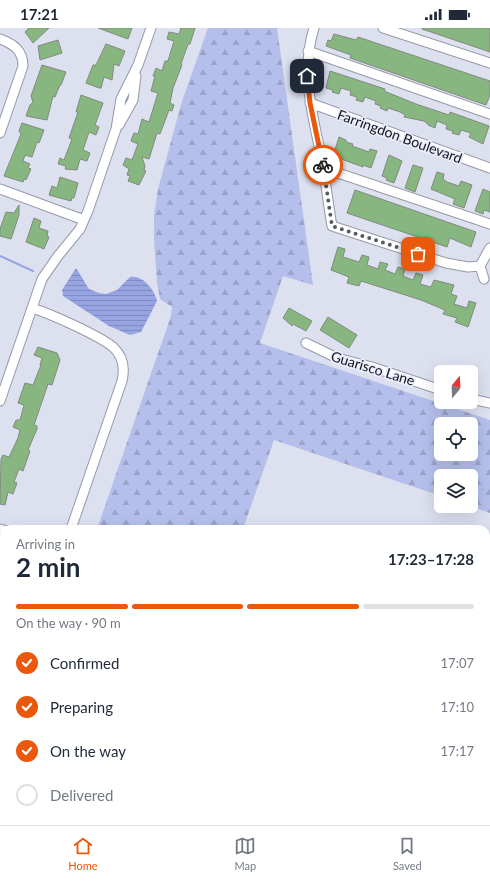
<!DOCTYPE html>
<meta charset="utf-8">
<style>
body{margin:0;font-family:Lato,sans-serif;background:#f6f6f7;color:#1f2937;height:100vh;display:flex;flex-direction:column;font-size:15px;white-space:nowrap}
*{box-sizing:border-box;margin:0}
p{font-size:13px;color:#747a83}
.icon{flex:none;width:22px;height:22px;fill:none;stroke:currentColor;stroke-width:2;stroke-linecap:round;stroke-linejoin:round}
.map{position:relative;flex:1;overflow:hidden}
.side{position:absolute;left:0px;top:497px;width:490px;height:300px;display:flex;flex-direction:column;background:#fff;border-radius:12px 12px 0 0;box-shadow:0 4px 16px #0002}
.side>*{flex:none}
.needle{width:26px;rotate:19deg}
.controls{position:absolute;left:434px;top:337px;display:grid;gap:8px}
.controls a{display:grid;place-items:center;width:44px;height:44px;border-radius:6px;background:#fff;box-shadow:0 4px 16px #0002;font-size:20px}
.pin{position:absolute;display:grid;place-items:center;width:34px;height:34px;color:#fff;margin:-17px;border-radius:8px;box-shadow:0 2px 6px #0006}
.courier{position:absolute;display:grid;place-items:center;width:40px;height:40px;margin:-20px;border:3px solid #ea580c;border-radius:50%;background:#fff;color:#222;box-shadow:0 1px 5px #0007}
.overview em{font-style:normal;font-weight:700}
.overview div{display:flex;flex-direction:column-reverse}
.overview{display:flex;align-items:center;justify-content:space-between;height:68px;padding:0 16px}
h1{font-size:26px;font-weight:700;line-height:30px}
.bar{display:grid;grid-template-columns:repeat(4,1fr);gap:6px 4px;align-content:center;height:48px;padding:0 16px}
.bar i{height:5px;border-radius:3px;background:#e0e1e3}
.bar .current{background:#ea580c}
.bar p{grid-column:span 4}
ol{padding:0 16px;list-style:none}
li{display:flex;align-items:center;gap:12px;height:44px}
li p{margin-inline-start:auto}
li .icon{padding:4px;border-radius:50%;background:#ea580c;color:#fff;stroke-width:4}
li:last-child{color:#747a83}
li i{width:22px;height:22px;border:2px solid #e0e1e3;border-radius:50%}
.status{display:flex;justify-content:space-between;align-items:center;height:28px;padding:0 20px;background:#fff;direction:ltr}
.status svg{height:11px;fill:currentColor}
.dock{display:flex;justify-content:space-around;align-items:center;height:56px;border-top:1px solid #e0e1e3;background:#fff;font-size:11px;color:#747a83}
.dock a{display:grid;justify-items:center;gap:2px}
.dock .current{color:#ea580c}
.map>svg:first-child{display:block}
.built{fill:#ced4ea}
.forest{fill:url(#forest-firs);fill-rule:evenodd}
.water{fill:url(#water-rules)}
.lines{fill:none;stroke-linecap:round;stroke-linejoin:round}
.stream{stroke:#96a4e2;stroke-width:2}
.building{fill:#88b680;stroke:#818b7f}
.minor-casing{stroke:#9699a7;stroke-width:11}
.major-casing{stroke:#9699a7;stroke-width:13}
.minor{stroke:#fff;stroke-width:9}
.major{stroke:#fff;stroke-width:11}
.done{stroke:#595b64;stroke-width:4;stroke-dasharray:0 7.2}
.route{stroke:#ea580c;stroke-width:5}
.labels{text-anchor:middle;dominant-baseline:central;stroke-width:3.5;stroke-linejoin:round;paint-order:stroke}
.street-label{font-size:14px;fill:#131419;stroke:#e9edfc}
</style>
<div class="status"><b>17:21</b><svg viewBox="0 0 49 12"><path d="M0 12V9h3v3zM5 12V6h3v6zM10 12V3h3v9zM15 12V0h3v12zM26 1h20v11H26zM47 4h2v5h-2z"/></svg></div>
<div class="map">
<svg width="490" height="797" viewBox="0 0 490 797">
<defs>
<pattern id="forest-firs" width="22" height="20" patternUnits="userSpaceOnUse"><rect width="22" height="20" fill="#b4bfeb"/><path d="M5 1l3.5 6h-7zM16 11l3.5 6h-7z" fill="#9aa3c9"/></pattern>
<pattern id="water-rules" width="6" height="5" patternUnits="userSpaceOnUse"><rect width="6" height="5" fill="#96a4e2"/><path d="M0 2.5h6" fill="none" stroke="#808cc1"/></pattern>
</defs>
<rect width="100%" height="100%" fill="#dce0ef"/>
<path class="built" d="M 490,733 L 490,797 L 140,797 L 141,793 L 486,793 L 486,744 Z"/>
<path class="forest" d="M 208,0 L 277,0 L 313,257 L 283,248 L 260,315 L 490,392 L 490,485 L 470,478 L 471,448 L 441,448 L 441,468 L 274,412 L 243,501 L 97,501 L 171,288 L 172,279 L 160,271 L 157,254 L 154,211 L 154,187 L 158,161 L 182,73 ZM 441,396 L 471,396 L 471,426 L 441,426 Z
M 0,605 L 4,607 L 4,793 L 141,793 L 140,797 L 0,797 Z"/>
<path class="water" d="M 76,240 L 89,261 L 99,265 L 106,266 L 117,262 L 130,249 C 142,246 155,262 157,273 L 141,304 L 130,307 L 109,298 L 63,268 L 62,262 Z"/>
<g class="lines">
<path class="stream" d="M 0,228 L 33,243"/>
</g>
<path class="building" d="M 29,0 L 49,0 L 33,15 L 25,4 Z
M 98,0 L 132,0 L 128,11 Z
M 181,0 L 195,0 L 190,16 L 188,16 L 181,36 L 182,37 L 173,60 L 170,75 L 174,77 L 172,83 L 169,82 L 160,106 L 157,105 L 149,131 L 142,129 L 145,138 L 144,142 L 146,143 L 139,157 L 128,153 L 130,148 L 127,147 L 129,141 L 123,137 L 126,130 L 132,132 L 138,116 L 131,113 L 132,110 L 134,105 L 138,106 L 142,91 L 149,94 L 158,65 L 151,63 L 155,48 L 153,48 L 156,40 L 162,43 L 165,33 L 168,33 L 174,13 L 167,11 L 169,4 L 179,6 Z
M 422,0 L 490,0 L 490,24 L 422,1 Z
M 334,6 L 356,12 L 358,9 L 490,53 L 490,67 L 486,77 L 350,30 L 351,27 L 326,18 L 328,12 L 331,13 Z
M 58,12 L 62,25 L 40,32 L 38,18 Z
M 106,16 L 125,23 L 119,38 L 114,36 L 112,52 L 104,49 L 101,60 L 99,60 L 86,55 L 93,37 L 96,37 Z
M 42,37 L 66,44 L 61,57 L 60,57 L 55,69 L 53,68 L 47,92 L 26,88 L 30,77 L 33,74 L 31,68 Z
M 330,43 L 385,61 L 384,63 L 416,76 L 449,87 L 450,84 L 489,98 L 483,116 L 469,109 L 471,105 L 461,102 L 459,107 L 452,105 L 453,103 L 446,101 L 447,97 L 437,93 L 435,100 L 428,97 L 428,96 L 424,93 L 404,89 L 405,87 L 400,84 L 388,80 L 387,83 L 380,80 L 381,78 L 375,76 L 376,73 L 365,69 L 363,74 L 356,72 L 357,69 L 350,67 L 351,63 L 341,60 L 339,66 L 332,64 L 333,62 L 326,60 Z
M 81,67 L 103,75 L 95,97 L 99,99 L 96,107 L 89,104 L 83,122 L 90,125 L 87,133 L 80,131 L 77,142 L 65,141 L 66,138 L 58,136 L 60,130 L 64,132 L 72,111 L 69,110 L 78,84 L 76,84 Z
M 22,95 L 44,102 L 39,115 L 37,114 L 32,129 L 25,127 L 23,133 L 30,136 L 28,140 L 31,141 L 26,152 L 24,151 L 23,154 L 4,148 L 21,106 L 19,103 Z
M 339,109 L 346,112 L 346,114 L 353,116 L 352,118 L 369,124 L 370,121 L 377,123 L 371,140 L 363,137 L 363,139 L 333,128 Z
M 389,127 L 402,133 L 394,155 L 386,152 L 387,150 L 382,148 Z
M 413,137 L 423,140 L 415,164 L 405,160 Z
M 437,144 L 444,146 L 443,151 L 447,154 L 459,158 L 461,153 L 472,157 L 464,180 L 453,176 L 455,171 L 431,161 Z
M 60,149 L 78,155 L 74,170 L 72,170 L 71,173 L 49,167 L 52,158 L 57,160 Z
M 483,161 L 490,164 L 490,184 L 484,182 L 483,186 L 475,183 Z
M 355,162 L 476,204 L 471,219 L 450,210 L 447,219 L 347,185 Z
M 19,177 L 19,187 L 11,211 L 0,208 L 0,201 L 6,184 L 14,185 Z
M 34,190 L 41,193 L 39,200 L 48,203 L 47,208 L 49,209 L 44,221 L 26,214 Z
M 338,219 L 345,221 L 343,229 L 359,234 L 362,227 L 369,229 L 367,237 L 378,241 L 380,234 L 388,236 L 385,242 L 395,246 L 398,239 L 405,241 L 403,248 L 413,252 L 416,245 L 423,247 L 420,256 L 431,259 L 434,252 L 454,257 L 451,266 L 457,268 L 454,276 L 467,280 L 469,273 L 476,275 L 468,299 L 455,294 L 457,290 L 443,286 L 445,282 L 421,272 L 361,253 L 359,258 L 347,255 L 349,249 L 331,242 Z
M 289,280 L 312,293 L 306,303 L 293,296 L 292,298 L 283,290 Z
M 328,289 L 357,307 L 349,320 L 320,302 Z
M 38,319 L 57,325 L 60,332 L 52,357 L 48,356 L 34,397 L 37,398 L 37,401 L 28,422 L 30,423 L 23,443 L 19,441 L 14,454 L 17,455 L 13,466 L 8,464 L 5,477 L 0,476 L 1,431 L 3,427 L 9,429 L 18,410 L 20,402 L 13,399 L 16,392 L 20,392 L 24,377 L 18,375 L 25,355 L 33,357 L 41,337 L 40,337 L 42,330 L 34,327 Z"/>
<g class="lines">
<defs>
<path id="minor" d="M 314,0 C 300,45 313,88 322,132 C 326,154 328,176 332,198 L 446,235 L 468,239 L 480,238
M 383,0 L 490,35
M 0,11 C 13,16 23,22 23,38 L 0,105
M 308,23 L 490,86
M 310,75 L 490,140
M 119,97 L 133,72 L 136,48
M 323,140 L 490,196
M 0,161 L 84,192
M 480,238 L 490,220
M 480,238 L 484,251
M 32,280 C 51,286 98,307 113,319 C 123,328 125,340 122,353 L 71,501
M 306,315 L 337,330 L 372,339 L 441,362
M 471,371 L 490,375
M 0,373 L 42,251 L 58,228 L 80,201 L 88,183 L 116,101 L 121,71 L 138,37 L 151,0
M 0,501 L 4,502
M 486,595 L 490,596
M 254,793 L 266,797
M 468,793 L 480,797
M 197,797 L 204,793
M 244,797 L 246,793
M 342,797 L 343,793"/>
<path id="major" d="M 486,714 L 490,703
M 486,772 L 490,761
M 457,797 L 458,793
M 477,797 L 479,793"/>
</defs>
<use href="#minor" class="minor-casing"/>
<use href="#major" class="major-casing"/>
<use href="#minor" class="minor"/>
<use href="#major" class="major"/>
</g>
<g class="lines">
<path class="done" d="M 323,137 L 332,198 L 418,226"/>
<path class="route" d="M 307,48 L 310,75 L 323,137"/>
</g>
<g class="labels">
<g class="street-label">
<text transform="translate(400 108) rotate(20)">Farringdon Boulevard</text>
<text transform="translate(373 340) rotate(17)">Guarisco Lane</text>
</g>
</g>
</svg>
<div class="controls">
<a><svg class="needle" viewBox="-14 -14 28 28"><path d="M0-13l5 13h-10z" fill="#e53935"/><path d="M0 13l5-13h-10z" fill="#747a83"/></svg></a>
<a><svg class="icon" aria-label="locate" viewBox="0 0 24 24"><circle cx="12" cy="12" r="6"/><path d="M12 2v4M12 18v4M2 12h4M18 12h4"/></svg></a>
<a><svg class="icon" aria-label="layers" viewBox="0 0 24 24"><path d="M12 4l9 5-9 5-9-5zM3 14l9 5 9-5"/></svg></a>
</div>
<div class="pin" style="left:418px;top:226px;background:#ea580c"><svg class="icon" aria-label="bag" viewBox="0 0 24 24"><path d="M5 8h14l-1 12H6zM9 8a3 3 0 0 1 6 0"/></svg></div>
<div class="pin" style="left:307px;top:48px;background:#1f2937"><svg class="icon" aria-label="home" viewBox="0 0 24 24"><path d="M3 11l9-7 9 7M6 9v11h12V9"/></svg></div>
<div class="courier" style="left:323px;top:137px"><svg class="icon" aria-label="bike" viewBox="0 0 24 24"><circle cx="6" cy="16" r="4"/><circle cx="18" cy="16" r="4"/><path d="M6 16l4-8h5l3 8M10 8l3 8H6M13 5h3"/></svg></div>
<section class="side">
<div class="overview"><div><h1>2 min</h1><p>Arriving in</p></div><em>17:23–17:28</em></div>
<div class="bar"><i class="current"></i><i class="current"></i><i class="current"></i><i></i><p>On the way · 90 m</p></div>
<ol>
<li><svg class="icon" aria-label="check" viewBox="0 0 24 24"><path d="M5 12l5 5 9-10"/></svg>Confirmed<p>17:07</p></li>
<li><svg class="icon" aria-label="check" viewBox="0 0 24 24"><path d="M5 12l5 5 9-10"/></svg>Preparing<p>17:10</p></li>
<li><svg class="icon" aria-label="check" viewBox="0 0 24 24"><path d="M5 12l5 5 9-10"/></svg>On the way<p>17:17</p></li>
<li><i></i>Delivered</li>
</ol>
</section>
</div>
<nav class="dock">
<a class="current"><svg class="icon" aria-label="home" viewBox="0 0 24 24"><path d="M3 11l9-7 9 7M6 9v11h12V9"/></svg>Home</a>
<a><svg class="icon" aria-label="map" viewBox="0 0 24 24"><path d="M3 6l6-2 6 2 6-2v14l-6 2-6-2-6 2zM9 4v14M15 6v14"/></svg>Map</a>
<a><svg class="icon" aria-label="saved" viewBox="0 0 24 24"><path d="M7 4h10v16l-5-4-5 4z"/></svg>Saved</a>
</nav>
